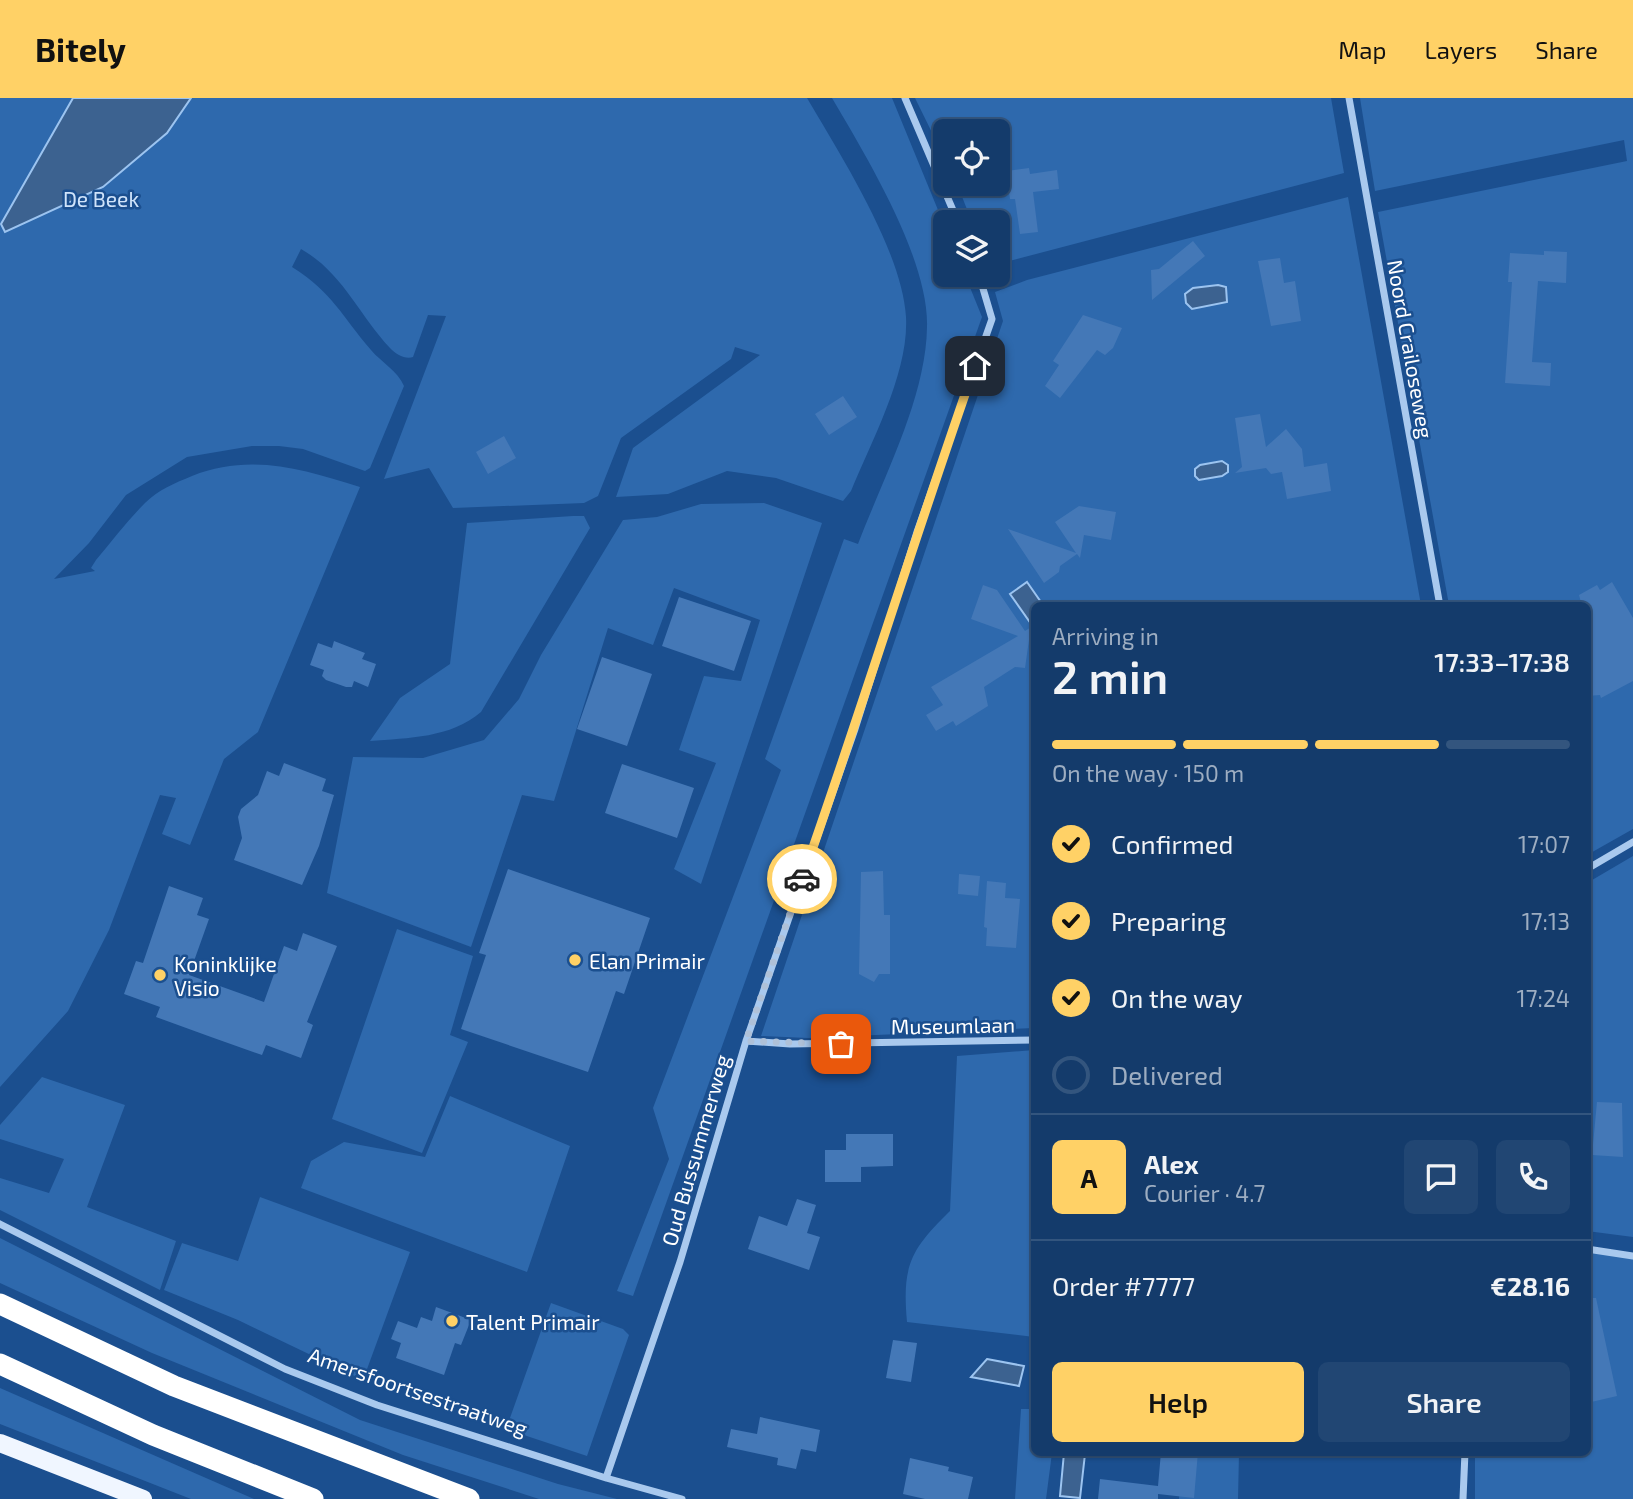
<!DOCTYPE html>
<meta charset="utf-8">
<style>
body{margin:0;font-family:"Exo 2",sans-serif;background:#214673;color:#f1f3f6;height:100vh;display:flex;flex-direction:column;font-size:26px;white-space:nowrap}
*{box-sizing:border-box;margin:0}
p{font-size:23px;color:#9dadc1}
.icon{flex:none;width:38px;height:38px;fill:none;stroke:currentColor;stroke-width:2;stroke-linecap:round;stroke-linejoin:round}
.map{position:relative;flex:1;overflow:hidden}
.details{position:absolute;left:1031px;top:504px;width:560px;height:854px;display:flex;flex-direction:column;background:#143b6b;border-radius:10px;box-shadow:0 2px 5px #0004,0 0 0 2px #33557e}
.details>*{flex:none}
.tools{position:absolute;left:933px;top:21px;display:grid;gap:14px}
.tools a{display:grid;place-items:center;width:77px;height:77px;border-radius:10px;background:#143b6b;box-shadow:0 2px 5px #0004,0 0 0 2px #33557e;font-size:35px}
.pin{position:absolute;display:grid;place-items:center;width:60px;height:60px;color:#fff;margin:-30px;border-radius:14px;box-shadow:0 4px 10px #0006}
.courier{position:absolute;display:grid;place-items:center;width:70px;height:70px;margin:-35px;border:5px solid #ffd166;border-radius:50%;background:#fff;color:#222;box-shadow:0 2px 9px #0007}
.summary em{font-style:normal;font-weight:600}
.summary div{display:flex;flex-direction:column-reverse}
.summary{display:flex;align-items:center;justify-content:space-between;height:119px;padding:0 21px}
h1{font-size:46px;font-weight:600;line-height:52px}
.bar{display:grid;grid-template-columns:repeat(4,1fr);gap:10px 7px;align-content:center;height:84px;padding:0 21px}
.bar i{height:9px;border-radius:5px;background:#33557e}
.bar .on{background:#ffd166}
.bar p{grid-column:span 4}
.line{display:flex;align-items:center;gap:18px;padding:0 21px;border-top:2px solid #33557e}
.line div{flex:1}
.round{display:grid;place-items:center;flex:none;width:74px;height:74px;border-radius:10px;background:#214673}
ol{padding:0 21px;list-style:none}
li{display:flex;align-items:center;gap:21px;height:77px}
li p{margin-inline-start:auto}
li .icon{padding:7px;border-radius:50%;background:#ffd166;color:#111;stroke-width:4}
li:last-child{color:#9dadc1}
li i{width:38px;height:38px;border:4px solid #33557e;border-radius:50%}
.button{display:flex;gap:14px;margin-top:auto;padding:14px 21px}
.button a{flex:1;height:80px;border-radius:10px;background:#ffd166;color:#111;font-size:28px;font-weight:600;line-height:80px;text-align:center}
.button a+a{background:#214673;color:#f1f3f6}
header{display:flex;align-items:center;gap:42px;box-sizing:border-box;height:98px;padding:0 35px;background:#ffd166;color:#111}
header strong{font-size:33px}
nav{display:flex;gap:38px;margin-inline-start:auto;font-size:24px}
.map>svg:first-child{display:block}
.green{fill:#2e69ad}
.water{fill:#3c6290;stroke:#9cc4f0;stroke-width:2}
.building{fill:#4478b7}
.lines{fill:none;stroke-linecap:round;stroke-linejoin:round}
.minor{stroke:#a9c9ee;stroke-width:7}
.primary{stroke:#f0f6ff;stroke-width:18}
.motorway{stroke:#fff;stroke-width:21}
.done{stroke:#afc1d8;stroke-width:7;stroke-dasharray:0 12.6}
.route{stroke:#ffd166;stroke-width:9}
.poi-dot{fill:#ffd166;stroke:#1b4f8f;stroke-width:2.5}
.labels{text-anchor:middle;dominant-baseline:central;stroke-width:5;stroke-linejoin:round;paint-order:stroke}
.park-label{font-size:21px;fill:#cfe3fa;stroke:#1b4f8f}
.street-label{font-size:21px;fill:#fff;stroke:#1b4f8f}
.poi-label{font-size:21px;fill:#fff;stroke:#1b4f8f;text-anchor:start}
</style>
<header>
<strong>Bitely</strong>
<nav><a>Map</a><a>Layers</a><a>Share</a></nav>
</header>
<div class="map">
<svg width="1633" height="1401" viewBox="0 0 1633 1401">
<rect width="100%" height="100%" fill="#1b4f8f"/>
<path class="green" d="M 0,0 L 807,0 C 841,58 902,153 906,219 C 909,274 872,342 851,393 L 843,403 L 776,380 L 727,373 L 668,396 L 616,399 L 633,350 L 760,257 L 735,249 L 731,261 L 621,340 L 598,398 L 584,405 L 453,410 L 429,370 L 384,381 L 446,218 L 428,217 L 413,259 C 406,262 395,256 390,250 C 359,217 342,174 301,151 L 292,169 C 333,195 341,217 371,252 C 381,264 398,273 404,288 L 370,370 L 365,373 L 303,351 L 279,348 L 252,348 L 187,359 L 126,397 L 89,445 L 54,481 L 95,473 L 91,470 L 96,462 C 112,443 127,423 145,405 C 158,392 175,385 192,378 C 250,355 302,371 360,389 L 258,634 L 224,661 L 190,747 L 162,736 L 176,700 L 160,697 L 109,832 L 68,913 L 0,989 Z
M 832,0 L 892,0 L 945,129 L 945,177 L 965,177 L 982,219 L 633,1198 L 617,1193 L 669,1061 L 653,1010 L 781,672 L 765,661 L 844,441 L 858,446 C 883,380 926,300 927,229 C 929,161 866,58 832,0 Z
M 915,0 L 1331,0 L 1344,75 L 998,166 L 998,124 L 972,124 L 957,86 L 998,86 L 998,33 L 945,33 L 945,61 Z
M 1360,0 L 1633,0 L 1633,731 L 1587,757 L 1587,508 L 1449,507 L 1378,114 L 1627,63 L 1624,42 L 1375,93 Z
M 1348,99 L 1421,507 L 1034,508 L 1034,930 L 808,940 L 761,938 L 1003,223 L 995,194 L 1027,182 Z
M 764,405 L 822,425 L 701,786 L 674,771 L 716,665 L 679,652 L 704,578 L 741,583 L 760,522 L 674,490 L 653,547 L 608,530 L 554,703 L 522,697 L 471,849 L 327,795 L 353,659 L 423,660 L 484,642 L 519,601 L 541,557 L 623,422 L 657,419 L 701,406 Z
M 573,418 L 584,418 L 590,430 L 481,614 C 451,640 408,640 370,643 L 400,600 L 450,566 L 467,425 Z
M 1633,758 L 1633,1139 L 1587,1133 L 1587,785 Z
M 397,831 L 473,858 L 450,937 L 468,944 L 422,1055 L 332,1021 Z
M 1034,952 L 1034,1239 L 907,1224 C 902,1168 910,1152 950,1113 L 957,958 Z
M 42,979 L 125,1007 L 87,1109 L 176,1143 L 160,1192 L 0,1112 L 0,1080 L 49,1095 L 64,1061 L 0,1041 L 0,1027 Z
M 450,998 L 570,1048 L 527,1174 L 301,1090 L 311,1063 L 344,1044 L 425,1059 Z
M 260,1099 L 410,1154 L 363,1282 L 238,1222 L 164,1192 L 182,1145 L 238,1163 Z
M 0,1140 L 360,1322 L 558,1386 L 617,1401 L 539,1401 L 403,1357 L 152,1255 L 0,1185 Z
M 1587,1154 L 1633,1160 L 1633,1401 L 1475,1401 L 1475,1355 L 1587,1354 Z
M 551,1205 L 623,1231 L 629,1237 L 587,1358 L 506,1331 Z
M 0,1290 L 254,1401 L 191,1401 L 0,1326 Z
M 1021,1311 L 1034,1311 L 1034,1354 L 1052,1355 L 1046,1401 L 1015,1401 Z
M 1182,1355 L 1239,1355 L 1238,1401 L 1179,1401 Z"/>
<path class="water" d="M 73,0 L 191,0 L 167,35 L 103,89 L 5,134 L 1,126 Z
M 1218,187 L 1226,189 L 1227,204 L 1192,211 L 1186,205 L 1185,196 L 1193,190 Z
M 1222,363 L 1228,367 L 1228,374 L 1222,378 L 1199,382 L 1195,378 L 1195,371 L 1200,367 Z
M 1027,484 L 1043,507 L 1034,508 L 1034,530 L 1010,496 Z
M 987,1261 L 1024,1268 L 1019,1288 L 971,1279 Z
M 1064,1355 L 1085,1356 L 1080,1400 L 1060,1398 Z"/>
<path class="building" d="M 1029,70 L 1030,76 L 1057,72 L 1059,91 L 1033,94 L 1038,134 L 1020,136 L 1015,101 L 1010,101 L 1006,73 Z
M 1193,143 L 1205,158 L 1152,202 L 1151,172 L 1159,171 Z
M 1544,153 L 1567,154 L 1566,185 L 1538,183 L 1532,264 L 1551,265 L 1550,288 L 1505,285 L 1512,184 L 1508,184 L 1510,155 L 1544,157 Z
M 1280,160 L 1284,185 L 1295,183 L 1301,223 L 1271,228 L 1258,163 Z
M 1083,217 L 1122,230 L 1113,250 L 1105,257 L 1097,252 L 1060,300 L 1045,288 L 1059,267 L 1053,263 Z
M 843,298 L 857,319 L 829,337 L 815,316 Z
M 1260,316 L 1266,349 L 1286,331 L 1302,351 L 1304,369 L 1327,365 L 1331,393 L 1287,401 L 1282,374 L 1271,376 L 1266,370 L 1235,375 L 1242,369 L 1235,320 Z
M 504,338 L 516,360 L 488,376 L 476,354 Z
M 1079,408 L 1116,414 L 1111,442 L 1084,437 L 1080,460 L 1077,456 L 1060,468 L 1059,474 L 1044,485 L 1008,431 L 1076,455 L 1055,424 Z
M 1612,484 L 1633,520 L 1633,583 L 1601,600 L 1600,597 L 1587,598 L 1587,508 L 1582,508 L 1579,497 L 1597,487 L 1600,492 Z
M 983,487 L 997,492 L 1025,533 L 1031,529 L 1030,539 L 1033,543 L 1029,542 L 1025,570 L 1015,569 L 984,589 L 988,608 L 956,628 L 953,623 L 936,633 L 926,617 L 943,607 L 931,589 L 1018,538 L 971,521 Z
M 679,499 L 751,523 L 734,573 L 662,548 Z
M 334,543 L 365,555 L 362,561 L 376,566 L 368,589 L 354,583 L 352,589 L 346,589 L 326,582 L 322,578 L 324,572 L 310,567 L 318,545 L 332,550 Z
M 602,559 L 652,576 L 627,648 L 577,631 Z
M 284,665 L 326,681 L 322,693 L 334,697 L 319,748 L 302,787 L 234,762 L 242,740 L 238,719 L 241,711 L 258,697 L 267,673 L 279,678 Z
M 622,666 L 694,690 L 677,740 L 605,715 Z
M 508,771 L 650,820 L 624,896 L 616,893 L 588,974 L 461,931 L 486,857 L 479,855 Z
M 883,773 L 884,817 L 890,817 L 890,876 L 879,876 L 874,884 L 859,876 L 861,774 Z
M 959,776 L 980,778 L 978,798 L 958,796 Z
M 987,783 L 1006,785 L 1005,800 L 1020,801 L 1016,850 L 986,848 L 987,830 L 984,829 Z
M 169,788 L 203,800 L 197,817 L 209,821 L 189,877 L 264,904 L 284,848 L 297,853 L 303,835 L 337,848 L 307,924 L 313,927 L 301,960 L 266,947 L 262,957 L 211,939 L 156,919 L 160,909 L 124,896 L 136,863 L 143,865 Z
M 1597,1004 L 1622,1005 L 1623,1059 L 1592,1057 Z
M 846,1036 L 893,1036 L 893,1068 L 861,1069 L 861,1084 L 825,1084 L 825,1052 L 846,1052 Z
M 797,1101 L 816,1107 L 807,1135 L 820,1139 L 809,1172 L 748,1151 L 759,1118 L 787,1128 Z
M 1587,1200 L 1596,1200 L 1617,1298 L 1587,1305 Z
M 436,1209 L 471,1222 L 461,1247 L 455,1245 L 444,1277 L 396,1260 L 401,1245 L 391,1241 L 398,1223 L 417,1230 L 421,1219 L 432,1223 Z
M 893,1242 L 917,1245 L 911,1284 L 886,1280 Z
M 760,1319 L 820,1332 L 816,1354 L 801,1351 L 796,1371 L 777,1367 L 778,1360 L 727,1349 L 731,1331 L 757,1336 Z
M 1161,1354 L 1198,1354 L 1194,1400 L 1158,1396 L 1158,1401 L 1098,1401 L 1100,1381 L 1158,1388 Z
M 910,1360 L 949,1369 L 948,1373 L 973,1379 L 968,1401 L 925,1401 L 903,1396 Z"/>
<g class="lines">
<path class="minor" d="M 905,0 L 958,124
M 1349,0 L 1440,508
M 1587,771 L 1633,744
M 746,943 L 790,946 L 1034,942
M 0,1126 L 285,1271 L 377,1307 L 606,1380 L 682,1401
M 1587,1151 L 1633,1158
M 606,1380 L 680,1164 L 746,943 L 855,631 L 917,434 L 992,221 L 979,177
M 1463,1401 L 1465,1354"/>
<path class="primary" d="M 0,1345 L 143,1401"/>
<path class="motorway" d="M 0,1206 L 174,1288 L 469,1401
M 0,1266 L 153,1337 L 313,1401"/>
</g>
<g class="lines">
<path class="done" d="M 802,781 L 746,943 L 841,946"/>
<path class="route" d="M 802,781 C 862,611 915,438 975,268"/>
</g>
<g class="poi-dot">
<circle cx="575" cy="862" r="7"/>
<circle cx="160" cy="877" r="7"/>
<circle cx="452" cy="1223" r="7"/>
</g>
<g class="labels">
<g class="park-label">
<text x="101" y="100">De Beek</text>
</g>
<g class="street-label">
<text transform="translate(1411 251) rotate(80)">Noord Crailoseweg</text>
<text transform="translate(953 927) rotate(-1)">Museumlaan</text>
<text transform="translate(695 1052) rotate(-74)">Oud Bussummerweg</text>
<text transform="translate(418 1293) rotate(19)">Amersfoortsestraatweg</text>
</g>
<g class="poi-label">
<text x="589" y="862">Elan Primair</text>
<text x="174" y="865">Koninklijke<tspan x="174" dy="24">Visio</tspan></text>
<text x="466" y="1223">Talent Primair</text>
</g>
</g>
</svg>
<div class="tools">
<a><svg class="icon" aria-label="locate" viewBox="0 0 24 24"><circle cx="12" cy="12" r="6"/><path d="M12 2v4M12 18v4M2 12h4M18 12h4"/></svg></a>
<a><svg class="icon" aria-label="layers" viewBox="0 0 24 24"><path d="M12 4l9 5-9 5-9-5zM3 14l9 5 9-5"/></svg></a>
</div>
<div class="pin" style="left:841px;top:946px;background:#ea580c"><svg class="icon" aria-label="bag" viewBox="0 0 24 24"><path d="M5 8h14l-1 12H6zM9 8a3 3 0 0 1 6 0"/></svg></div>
<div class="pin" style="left:975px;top:268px;background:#1f2937"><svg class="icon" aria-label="home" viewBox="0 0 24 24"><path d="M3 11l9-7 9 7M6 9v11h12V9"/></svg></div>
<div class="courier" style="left:802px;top:781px"><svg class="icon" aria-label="car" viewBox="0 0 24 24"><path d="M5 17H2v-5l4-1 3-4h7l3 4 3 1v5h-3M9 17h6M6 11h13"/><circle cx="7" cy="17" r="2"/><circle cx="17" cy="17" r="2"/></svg></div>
<section class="details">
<div class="summary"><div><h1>2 min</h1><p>Arriving in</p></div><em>17:33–17:38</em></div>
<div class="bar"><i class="on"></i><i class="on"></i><i class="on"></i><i></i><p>On the way · 150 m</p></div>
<ol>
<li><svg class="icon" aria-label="check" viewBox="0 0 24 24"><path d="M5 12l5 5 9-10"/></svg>Confirmed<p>17:07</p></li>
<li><svg class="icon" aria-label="check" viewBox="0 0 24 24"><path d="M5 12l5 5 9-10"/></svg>Preparing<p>17:13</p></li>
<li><svg class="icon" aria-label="check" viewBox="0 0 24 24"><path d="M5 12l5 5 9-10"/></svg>On the way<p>17:24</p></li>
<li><i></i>Delivered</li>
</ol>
<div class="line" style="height:126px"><b class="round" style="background:#ffd166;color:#111">A</b><div><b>Alex</b><p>Courier · 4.7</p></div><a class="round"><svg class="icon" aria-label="chat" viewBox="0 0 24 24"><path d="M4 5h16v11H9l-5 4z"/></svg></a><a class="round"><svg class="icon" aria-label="phone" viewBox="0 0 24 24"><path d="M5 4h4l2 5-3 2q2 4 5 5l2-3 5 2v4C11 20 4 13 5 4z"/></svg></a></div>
<div class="line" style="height:91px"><div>Order #7777</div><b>€28.16</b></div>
<div class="button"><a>Help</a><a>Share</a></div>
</section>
</div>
